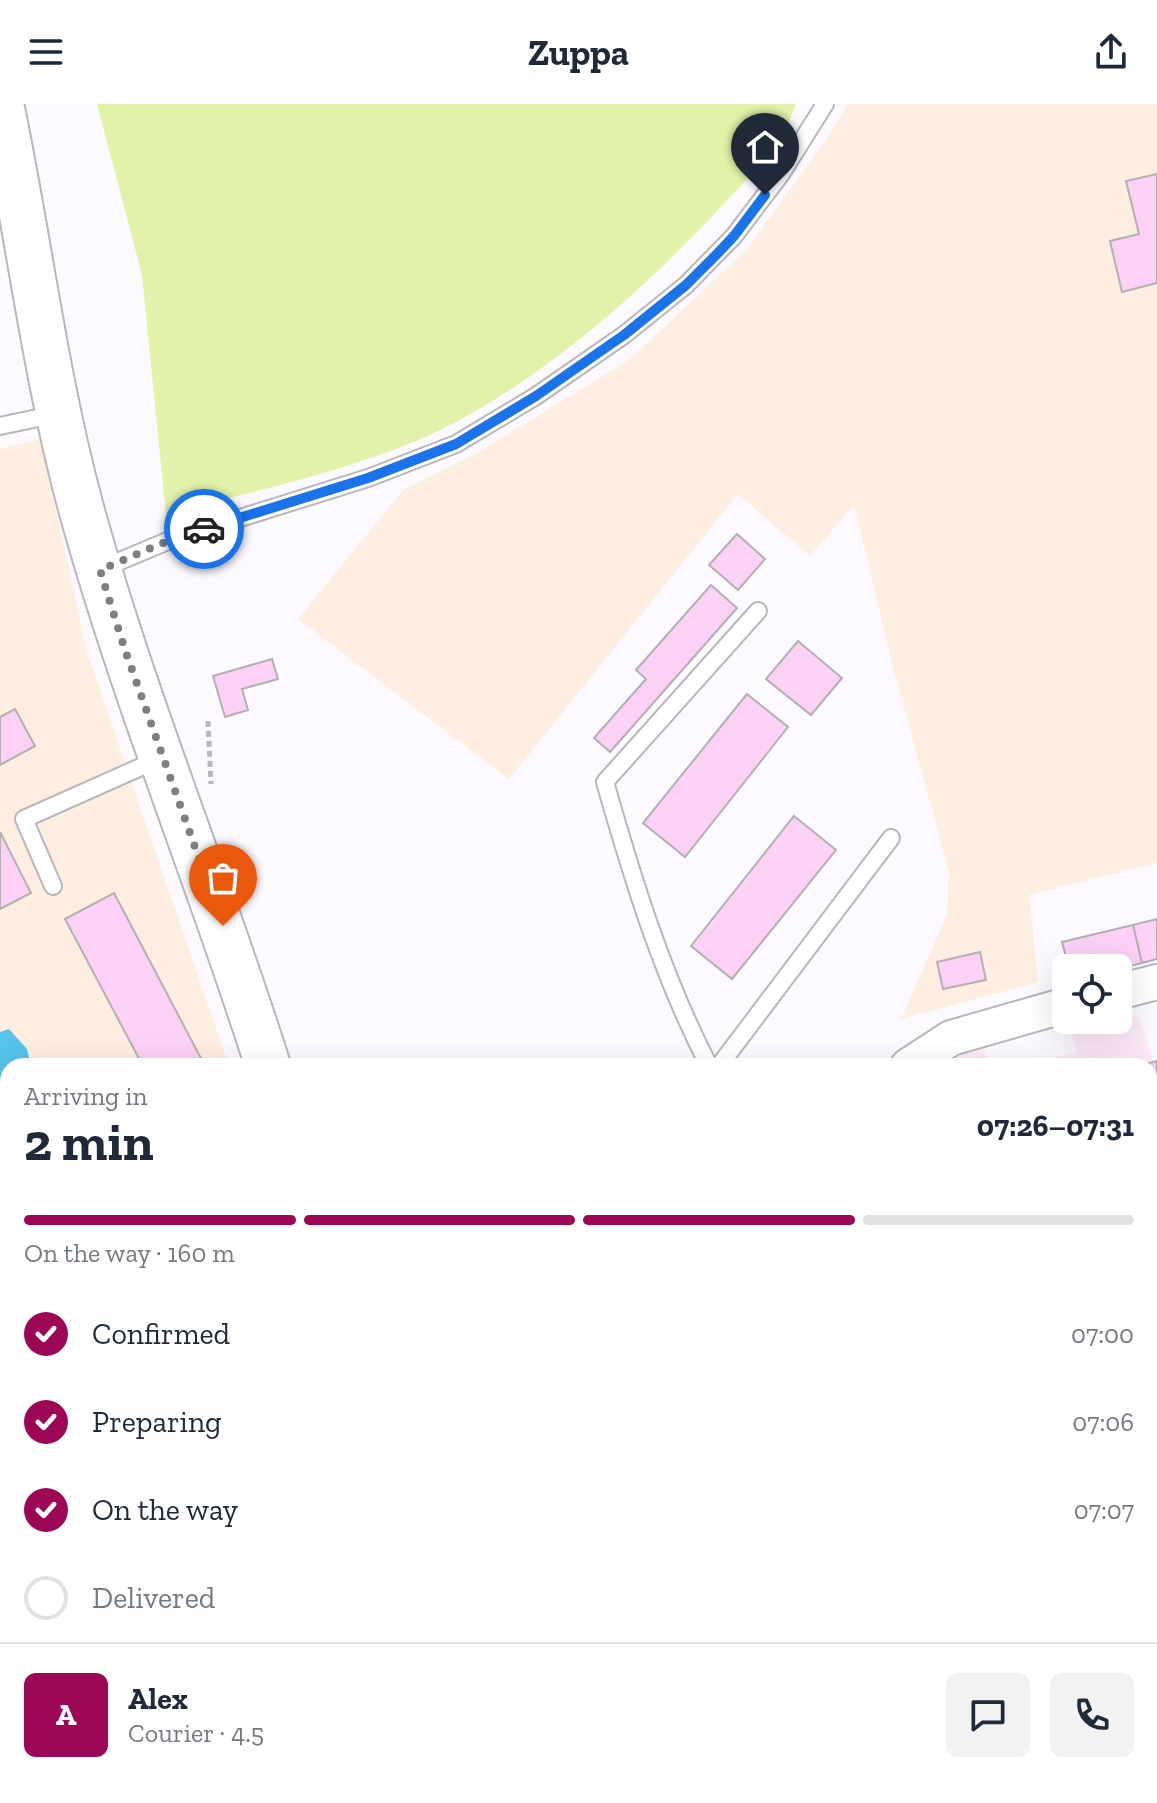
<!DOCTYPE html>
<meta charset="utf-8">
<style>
body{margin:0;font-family:"Zilla Slab",serif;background:#f2f2f3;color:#1f2937;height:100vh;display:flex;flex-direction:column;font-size:30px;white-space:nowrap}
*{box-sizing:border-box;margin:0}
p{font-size:26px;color:#747a83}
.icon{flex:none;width:44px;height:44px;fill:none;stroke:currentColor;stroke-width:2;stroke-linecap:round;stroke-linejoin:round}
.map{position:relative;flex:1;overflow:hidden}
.sheet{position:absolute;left:0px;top:954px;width:1158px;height:746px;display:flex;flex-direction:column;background:#fff;border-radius:24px 24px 0 0;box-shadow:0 8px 32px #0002}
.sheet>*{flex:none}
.buttons{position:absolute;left:1052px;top:850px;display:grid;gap:16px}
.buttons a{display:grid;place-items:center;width:80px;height:80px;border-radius:12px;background:#fff;box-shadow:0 8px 32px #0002;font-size:40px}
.pin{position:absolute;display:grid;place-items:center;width:68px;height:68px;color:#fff;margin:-82px -34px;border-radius:50% 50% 50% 0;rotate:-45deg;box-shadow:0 0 8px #0007}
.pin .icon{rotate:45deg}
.courier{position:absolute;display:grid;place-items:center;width:80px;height:80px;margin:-40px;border:6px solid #1a73e8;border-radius:50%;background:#fff;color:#222;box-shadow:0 2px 10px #0007}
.head em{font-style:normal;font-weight:700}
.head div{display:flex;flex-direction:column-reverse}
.head{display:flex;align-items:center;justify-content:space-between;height:136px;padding:0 24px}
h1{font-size:52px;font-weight:700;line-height:60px}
.bar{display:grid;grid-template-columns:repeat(4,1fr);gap:12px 8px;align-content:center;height:96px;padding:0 24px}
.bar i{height:10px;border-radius:6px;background:#e0e1e3}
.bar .active{background:#9c0855}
.bar p{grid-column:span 4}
.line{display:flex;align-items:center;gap:20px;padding:0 24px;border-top:2px solid #e0e1e3}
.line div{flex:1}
.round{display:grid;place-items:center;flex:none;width:84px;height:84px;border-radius:12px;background:#f2f2f3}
ol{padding:0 24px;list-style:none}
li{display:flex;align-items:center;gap:24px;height:88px}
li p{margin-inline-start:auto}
li .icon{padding:8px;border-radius:50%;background:#9c0855;color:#fff;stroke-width:4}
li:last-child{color:#747a83}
li i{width:44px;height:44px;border:4px solid #e0e1e3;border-radius:50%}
header{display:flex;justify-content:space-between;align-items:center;height:104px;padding:0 24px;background:#fff;font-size:36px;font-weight:700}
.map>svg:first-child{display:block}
.commercial{fill:#feeee1}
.education{fill:#ffeaf9}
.green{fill:#e2f2a8}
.water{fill:#56c5e9}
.building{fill:#fbd1f6;stroke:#b4afb3;stroke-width:2}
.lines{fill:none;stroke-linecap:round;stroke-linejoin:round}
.lane-casing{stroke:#b9b6bc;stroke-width:20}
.street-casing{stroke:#b9b6bc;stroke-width:38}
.secondary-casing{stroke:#b9b6bc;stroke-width:48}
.path{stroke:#b9b7bb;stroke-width:5;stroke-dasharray:6 4;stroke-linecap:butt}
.lane{stroke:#fff;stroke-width:16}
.street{stroke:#fff;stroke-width:34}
.secondary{stroke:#fff;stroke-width:44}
.done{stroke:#7f7e81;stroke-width:8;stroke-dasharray:0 14.4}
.route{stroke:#1a73e8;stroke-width:10}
</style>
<header><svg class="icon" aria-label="menu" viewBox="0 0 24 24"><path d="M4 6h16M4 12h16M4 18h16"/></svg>Zuppa<svg class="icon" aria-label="share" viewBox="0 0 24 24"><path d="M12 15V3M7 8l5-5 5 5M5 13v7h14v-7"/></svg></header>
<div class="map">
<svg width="1157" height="1699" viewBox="0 0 1157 1699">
<rect width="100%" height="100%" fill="#fcfaff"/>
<path class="commercial" d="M 848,0 L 1157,0 L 1157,759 L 1029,791 L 1038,878 L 901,915 L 947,810 L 949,768 L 894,567 L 854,401 L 810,452 L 738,390 L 509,675 L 298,515 L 403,386 L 475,350 L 629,256 L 748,144 L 827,34 Z
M 40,335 L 88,551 L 229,962 L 8,962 L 8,1692 L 520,1692 L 523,1699 L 0,1699 L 0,345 Z"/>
<path class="education" d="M 1126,909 L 1127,914 L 1139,913 L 1153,957 L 1157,957 L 1157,1129 L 1150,1131 L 1150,962 L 1021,962 L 1077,948 L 1071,927 L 1106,916 L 1118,916 L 1118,912 Z
M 983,944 L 989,962 L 937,962 L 944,957 Z"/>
<path class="green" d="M 97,0 L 796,0 C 790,14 784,31 775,44 C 762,61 745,77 730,93 C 648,183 530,289 416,337 C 336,370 249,388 166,411 L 142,171 Z
M 1157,1129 L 1157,1231 L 1150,1203 L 1150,1131 Z"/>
<path class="water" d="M 9,925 L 27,945 L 31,962 L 8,962 L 8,988 L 0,992 L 0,928 Z"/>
<path class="building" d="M 1157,70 L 1157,179 L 1122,188 L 1110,137 L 1139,130 L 1126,77 Z
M 737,430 L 765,455 L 738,486 L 709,461 Z
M 711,481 L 737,504 L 610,648 L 594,634 L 646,575 L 636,566 Z
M 798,537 L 842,574 L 811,611 L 766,575 Z
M 272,555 L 278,575 L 242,585 L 248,606 L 225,613 L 213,572 Z
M 747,590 L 788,623 L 685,753 L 643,719 Z
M 15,605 L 35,642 L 0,661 L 0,613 Z
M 794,712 L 836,746 L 732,875 L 691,842 Z
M 0,728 L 31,789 L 0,805 Z
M 114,789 L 205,962 L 143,962 L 65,815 Z
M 1157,815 L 1157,855 L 1142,859 L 1133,821 Z
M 1133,821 L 1142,859 L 1118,865 L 1069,864 L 1062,838 Z
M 980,848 L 986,876 L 943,885 L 937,858 Z
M 1157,957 L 1157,976 L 1150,978 L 1150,962 L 1139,962 Z
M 1157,976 L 1157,1024 L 1150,1026 L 1150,978 Z
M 8,1330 L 8,1505 L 0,1510 L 0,1334 Z
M 8,1571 L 8,1632 L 0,1618 L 0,1575 Z
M 176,1692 L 211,1692 L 198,1699 L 180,1699 Z
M 417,1692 L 486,1692 L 490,1699 L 420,1699 Z"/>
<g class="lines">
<defs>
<path id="lane" d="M 0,322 L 57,310
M 101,465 L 170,436 L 368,374 L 456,340 L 536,292 L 624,231 L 686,181 L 734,132 L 781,70 L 825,0
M 53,782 L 24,715 L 161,654
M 709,962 C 662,871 633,776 605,678 L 758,507
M 719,962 L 891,734
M 0,1304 L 8,1300"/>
<path id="street" d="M 1118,888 L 1157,878
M 908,962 L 951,934 L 1066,901
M 1150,1644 L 1157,1643
M 716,1692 L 721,1699
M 747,1692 L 748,1699
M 945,1699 L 971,1692"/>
<path id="secondary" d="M 1,0 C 29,134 45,272 81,404 C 133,593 209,775 268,962
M 550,1692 L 553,1699"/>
</defs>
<use href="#lane" class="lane-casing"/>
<use href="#street" class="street-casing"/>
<use href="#secondary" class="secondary-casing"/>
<path class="path" d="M 208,617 L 211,680"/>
<use href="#lane" class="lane"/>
<use href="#street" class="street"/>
<use href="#secondary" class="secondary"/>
</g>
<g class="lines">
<path class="done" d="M 204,425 L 170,436 L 100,466 L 125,546 L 223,822"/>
<path class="route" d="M 204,425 L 368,374 L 456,340 L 536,292 L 624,231 L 686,181 L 718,149 L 734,132 L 765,91"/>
</g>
</svg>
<div class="buttons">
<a><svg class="icon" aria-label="locate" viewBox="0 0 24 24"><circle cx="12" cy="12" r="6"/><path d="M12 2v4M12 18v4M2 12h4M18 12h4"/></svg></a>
</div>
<div class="pin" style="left:223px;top:822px;background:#ea580c"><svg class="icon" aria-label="bag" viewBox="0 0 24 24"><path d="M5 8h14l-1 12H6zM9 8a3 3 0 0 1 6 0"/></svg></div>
<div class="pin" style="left:765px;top:91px;background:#1f2937"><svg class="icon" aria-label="home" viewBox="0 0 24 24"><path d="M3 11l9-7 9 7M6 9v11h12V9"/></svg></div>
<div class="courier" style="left:204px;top:425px"><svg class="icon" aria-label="car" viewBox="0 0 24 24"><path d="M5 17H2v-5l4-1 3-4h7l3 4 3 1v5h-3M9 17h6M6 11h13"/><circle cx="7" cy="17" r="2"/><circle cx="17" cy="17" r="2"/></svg></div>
<section class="sheet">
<div class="head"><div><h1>2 min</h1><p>Arriving in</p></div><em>07:26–07:31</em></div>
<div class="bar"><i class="active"></i><i class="active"></i><i class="active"></i><i></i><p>On the way · 160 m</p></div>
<ol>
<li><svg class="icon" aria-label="check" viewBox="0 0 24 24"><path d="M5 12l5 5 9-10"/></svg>Confirmed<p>07:00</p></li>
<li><svg class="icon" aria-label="check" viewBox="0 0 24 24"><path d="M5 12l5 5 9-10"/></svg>Preparing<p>07:06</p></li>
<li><svg class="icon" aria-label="check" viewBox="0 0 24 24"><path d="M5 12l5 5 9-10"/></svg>On the way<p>07:07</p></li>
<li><i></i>Delivered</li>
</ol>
<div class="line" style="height:144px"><b class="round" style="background:#9c0855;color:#fff">A</b><div><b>Alex</b><p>Courier · 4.5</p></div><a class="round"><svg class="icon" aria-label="chat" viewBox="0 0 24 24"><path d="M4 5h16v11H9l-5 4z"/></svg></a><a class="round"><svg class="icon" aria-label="phone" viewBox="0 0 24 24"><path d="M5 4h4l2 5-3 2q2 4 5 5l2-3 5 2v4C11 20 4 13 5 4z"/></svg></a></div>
</section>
</div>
